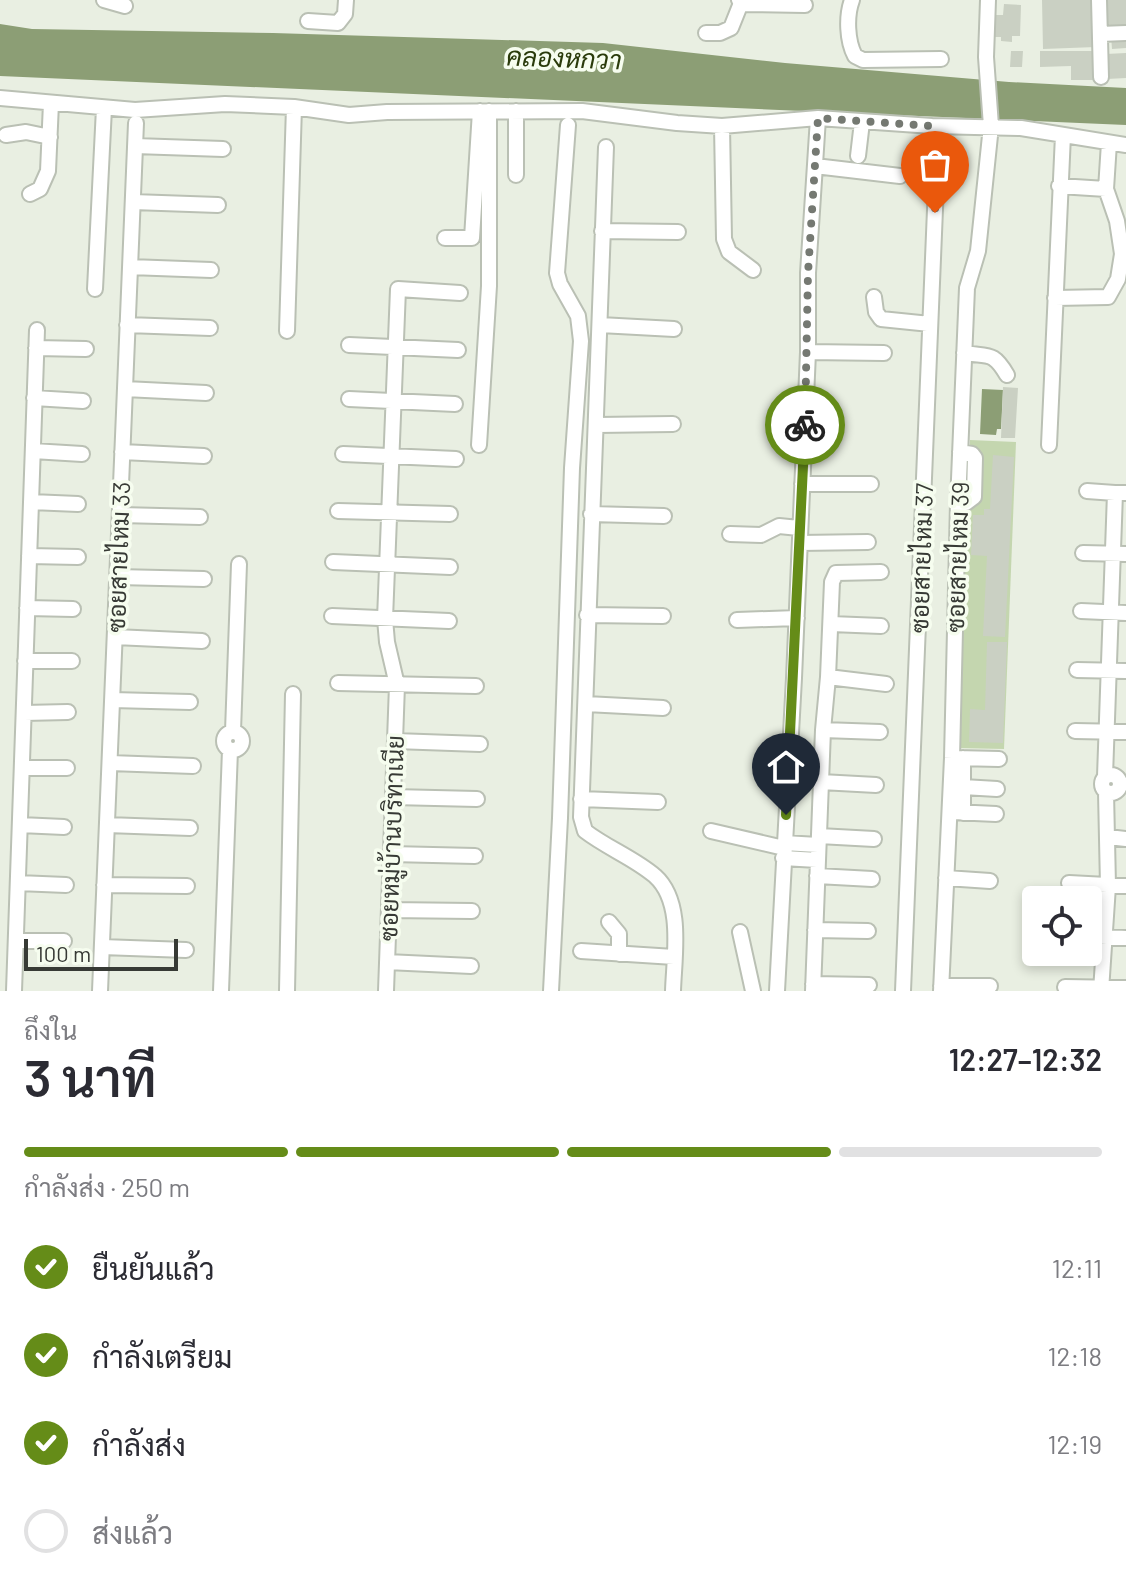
<!DOCTYPE html>
<html lang="th">
<meta charset="utf-8">
<style>
body{margin:0;font-family:Barlow,Sarabun,sans-serif;background:#f7f7f7;color:#2b2b33;height:100vh;display:flex;flex-direction:column;font-size:30px;white-space:nowrap}
*{box-sizing:border-box;margin:0}
p{font-size:26px;color:#7c7c81}
.icon{flex:none;width:44px;height:44px;fill:none;stroke:currentColor;stroke-width:2;stroke-linecap:round;stroke-linejoin:round}
.map{position:relative;height:991px;overflow:hidden}
.drawer{display:flex;flex-direction:column;background:#fff;flex:1}
.drawer>*{flex:none}
.controls{position:absolute;left:1022px;top:886px;display:grid;gap:16px}
.controls a{display:grid;place-items:center;width:80px;height:80px;border-radius:8px;background:#fff;box-shadow:0 4px 12px #0003;font-size:40px}
.scale{position:absolute;left:24px;bottom:20px;width:154px;box-sizing:border-box;padding-left:8px;border:4px solid #373a35;border-top:0;font-size:22px;line-height:28px;white-space:nowrap;color:#373a35;-webkit-text-stroke:6px #f6fdef;paint-order:stroke}
.pin{position:absolute;display:grid;place-items:center;width:68px;height:68px;color:#fff;margin:-82px -34px;border-radius:50% 50% 50% 0;rotate:-45deg;box-shadow:0 0 8px #0007}
.pin .icon{rotate:45deg}
.courier{position:absolute;display:grid;place-items:center;width:80px;height:80px;margin:-40px;border:6px solid #658c18;border-radius:50%;background:#fff;color:#222;box-shadow:0 2px 10px #0007}
.head em{font-style:normal;font-weight:600}
.head div{display:flex;flex-direction:column-reverse}
.head{display:flex;align-items:center;justify-content:space-between;height:136px;padding:0 24px}
h1{font-size:52px;font-weight:600;line-height:60px}
.bar{display:grid;grid-template-columns:repeat(4,1fr);gap:12px 8px;align-content:center;height:96px;padding:0 24px}
.bar i{height:10px;border-radius:6px;background:#e1e1e2}
.bar .current{background:#658c18}
.bar p{grid-column:span 4}
ol{padding:0 24px;list-style:none}
li{display:flex;align-items:center;gap:24px;height:88px}
li p{margin-inline-start:auto}
li .icon{padding:8px;border-radius:50%;background:#658c18;color:#fff;stroke-width:4}
li:last-child{color:#7c7c81}
li i{width:44px;height:44px;border:4px solid #e1e1e2;border-radius:50%}
.map>svg:first-child{display:block}
.green{fill:#c4d6af}
.water{fill:#8c9e75}
.building{fill:#cad0c3}
.lines{fill:none;stroke-linecap:round;stroke-linejoin:round}
.minor-casing{stroke:#bac0b4;stroke-width:18}
.minor{stroke:#fff;stroke-width:14}
.done{stroke:#757972;stroke-width:8;stroke-dasharray:0 14.4}
.route{stroke:#658c18;stroke-width:10}
.labels{text-anchor:middle;dominant-baseline:central;stroke-width:7;stroke-linejoin:round;paint-order:stroke}
.street-label{font-size:24px;fill:#373a35;stroke:#f6fdef}
.water-label{font-size:26px;font-style:italic;fill:#2a3b0b;stroke:#f6fdef}
</style>
<div class="map">
<svg width="1126" height="991" viewBox="0 0 1126 991">
<rect width="100%" height="100%" fill="#e9efe2"/>
<path class="green" d="M 970,440 L 1016,442 L 1004,749 L 958,748 Z"/>
<path class="water" d="M 0,24 L 32,29 L 273,33 L 603,43 L 785,63 L 1009,82 L 1126,88 L 1126,125 L 0,76 Z
M 982,389 L 1003,390 L 1001,429 L 997,429 L 996,435 L 980,434 Z"/>
<path class="building" d="M 1042,0 L 1095,0 L 1096,47 L 1043,49 Z
M 1101,0 L 1126,0 L 1126,31 L 1101,31 Z
M 1004,4 L 1021,5 L 1020,36 L 1012,36 L 1012,42 L 1001,41 L 1001,37 L 992,37 L 992,19 L 995,15 L 1003,15 Z
M 1126,35 L 1126,48 L 1112,49 L 1111,36 Z
M 1011,51 L 1023,51 L 1022,67 L 1010,67 Z
M 1040,51 L 1095,51 L 1095,80 L 1071,80 L 1071,66 L 1040,67 Z
M 1126,53 L 1126,78 L 1107,79 L 1106,54 Z
M 1003,387 L 1018,388 L 1015,438 L 1001,438 Z
M 993,455 L 1014,457 L 1005,637 L 983,636 L 987,556 L 971,555 L 973,515 L 984,515 L 984,509 L 990,509 Z
M 987,642 L 1007,642 L 1003,743 L 969,742 L 970,709 L 985,710 Z"/>
<g class="lines">
<defs>
<path id="minor" d="M 104,0 L 125,6
M 739,0 L 745,4 L 805,5
M 852,0 C 846,16 847,41 855,56 L 863,60 L 941,59
M 1099,0 L 1101,77
M 308,21 L 338,23 L 345,14 L 346,0
M 706,33 L 720,33 L 731,28 L 741,3
M 1100,34 L 1126,33
M 0,98 L 135,110 L 225,104 L 294,107 L 349,115 L 387,112 L 582,111 L 677,123 L 722,126 L 818,118 L 932,126 L 1021,128 L 1126,145
M 722,126 L 724,239 L 729,252 L 753,270
M 6,135 L 26,132 L 50,137
M 135,146 L 223,149
M 606,147 L 581,817 L 585,831 C 607,848 634,858 655,876 C 684,902 674,956 673,991
M 858,156 L 862,122
M 815,166 L 900,176
M 516,175 L 516,111
M 1059,186 L 1106,189
M 30,194 L 40,189 L 48,171 L 51,103
M 133,202 L 218,205
M 602,231 L 678,232
M 445,238 L 472,238 L 480,111
M 130,267 L 211,270
M 95,289 L 104,108
M 874,297 L 876,312 L 881,319 L 930,324
M 1055,298 L 1108,297 L 1118,279 L 1122,254 L 1117,221 L 1106,189 L 1109,143
M 127,325 L 210,328
M 600,325 L 674,329
M 287,331 L 294,107
M 349,345 L 458,350
M 36,348 L 86,349
M 808,352 L 884,353
M 964,353 C 989,357 993,351 1007,375
M 125,389 L 206,393
M 34,398 L 83,401
M 349,399 L 455,404
M 597,425 L 673,424
M 479,445 L 489,286 L 489,111
M 1049,445 L 1063,135
M 33,451 L 82,454
M 122,452 L 204,456
M 343,454 L 456,459
M 802,484 L 871,484
M 1087,491 L 1115,493
M 31,502 L 78,504
M 958,503 L 966,503 L 974,497 L 975,458 L 972,454 L 960,452
M 338,511 L 450,514
M 591,514 L 664,516
M 120,515 L 200,517
M 730,534 L 761,535 L 779,526 L 799,528
M 800,543 L 868,542
M 1083,553 L 1126,554
M 29,556 L 78,557
M 333,562 L 450,567
M 117,577 L 204,579
M 27,608 L 73,609
M 1081,611 L 1126,613
M 587,615 L 663,616
M 332,616 L 449,621
M 737,620 L 797,618
M 831,624 L 881,626
M 115,637 L 202,641
M 25,661 L 72,661
M 1077,670 L 1126,671
M 828,677 L 886,684
M 338,683 L 476,686
M 112,700 L 190,702
M 586,704 L 663,708
M 24,713 L 68,712
M 823,730 L 880,732
M 233,731 L 239,564
M 1075,731 L 1126,732
M224 741a9 9 0 1 1 18 0a9 9 0 1 1-18 0Z
M 395,741 L 480,744
M 956,758 L 999,759
M 110,763 L 193,766
M 22,768 L 67,768
M1102 784a9 9 0 1 1 18 0a9 9 0 1 1-18 0Z
M 1105,776 L 1115,493 L 1126,493
M 821,782 L 876,785
M 963,787 L 997,789
M 393,797 L 477,799
M 581,799 L 658,802
M 953,812 L 996,814
M 963,813 L 963,758
M 20,825 L 64,827
M 107,825 L 190,828
M 711,831 L 784,848
M 819,836 L 874,839
M 1108,837 L 1126,839
M 784,843 L 818,845
M 391,854 L 475,856
M 783,858 L 817,860
M 817,876 L 872,879
M 946,878 L 990,881
M 18,883 L 66,885
M 1069,883 L 1126,886
M 104,885 L 187,886
M 389,910 L 472,911
M 609,922 L 619,934 L 619,954
M 815,930 L 868,931
M 740,932 L 753,991
M 1088,936 L 1126,938
M 16,941 L 64,941
M 102,947 L 186,950
M 581,951 L 674,957
M 387,962 L 471,966
M 813,984 L 869,985
M 941,986 L 990,986
M 1065,987 L 1126,988
M 14,991 L 37,330
M 100,991 L 136,123
M 221,991 L 230,750
M 287,991 L 293,694
M 386,991 L 397,685 L 387,642 L 385,619 L 398,289 L 460,293
M 551,991 L 560,818 L 572,468 L 581,341 L 578,316 L 560,284 L 557,273 L 568,125
M 777,991 L 794,678 L 808,352 L 808,273 L 818,118
M 813,991 L 823,730 L 828,677 L 832,582 L 836,573 L 881,572
M 903,991 L 936,185 L 931,164 L 932,126
M 941,991 L 952,758 L 958,503 L 967,288 L 978,251 L 991,126 L 986,57 L 988,0
M 1101,991 L 1108,886 L 1106,792"/>
</defs>
<use href="#minor" class="minor-casing"/>
<use href="#minor" class="minor"/>
</g>
<g class="lines">
<path class="done" d="M 805,425 L 808,273 L 818,118 L 932,126 C 932,156 936,183 935,213"/>
<path class="route" d="M 786,815 L 805,425"/>
</g>
<g class="labels">
<g class="street-label">
<text transform="translate(118 557) rotate(-88)">ซอยสายไหม 33</text>
<text transform="translate(957 557) rotate(-88)">ซอยสายไหม 39</text>
<text transform="translate(921 558) rotate(-88)">ซอยสายไหม 37</text>
<text transform="translate(391 838) rotate(-88)">ซอยหมู่บ้านบริทาเนีย</text>
</g>
<g class="water-label">
<text transform="translate(564 57) rotate(2)">คลองหกวา</text>
</g>
</g>
</svg>
<div class="controls">
<a><svg class="icon" aria-label="locate" viewBox="0 0 24 24"><circle cx="12" cy="12" r="6"/><path d="M12 2v4M12 18v4M2 12h4M18 12h4"/></svg></a>
</div>
<div class="scale">100 m</div>
<div class="pin" style="left:935px;top:213px;background:#ea580c"><svg class="icon" aria-label="bag" viewBox="0 0 24 24"><path d="M5 8h14l-1 12H6zM9 8a3 3 0 0 1 6 0"/></svg></div>
<div class="pin" style="left:786px;top:815px;background:#1f2937"><svg class="icon" aria-label="home" viewBox="0 0 24 24"><path d="M3 11l9-7 9 7M6 9v11h12V9"/></svg></div>
<div class="courier" style="left:805px;top:425px"><svg class="icon" aria-label="bike" viewBox="0 0 24 24"><circle cx="6" cy="16" r="4"/><circle cx="18" cy="16" r="4"/><path d="M6 16l4-8h5l3 8M10 8l3 8H6M13 5h3"/></svg></div>
</div>
<section class="drawer">
<div class="head"><div><h1>3 นาที</h1><p>ถึงใน</p></div><em>12:27–12:32</em></div>
<div class="bar"><i class="current"></i><i class="current"></i><i class="current"></i><i></i><p>กำลังส่ง · 250 m</p></div>
<ol>
<li><svg class="icon" aria-label="check" viewBox="0 0 24 24"><path d="M5 12l5 5 9-10"/></svg>ยืนยันแล้ว<p>12:11</p></li>
<li><svg class="icon" aria-label="check" viewBox="0 0 24 24"><path d="M5 12l5 5 9-10"/></svg>กำลังเตรียม<p>12:18</p></li>
<li><svg class="icon" aria-label="check" viewBox="0 0 24 24"><path d="M5 12l5 5 9-10"/></svg>กำลังส่ง<p>12:19</p></li>
<li><i></i>ส่งแล้ว</li>
</ol>
</section>
